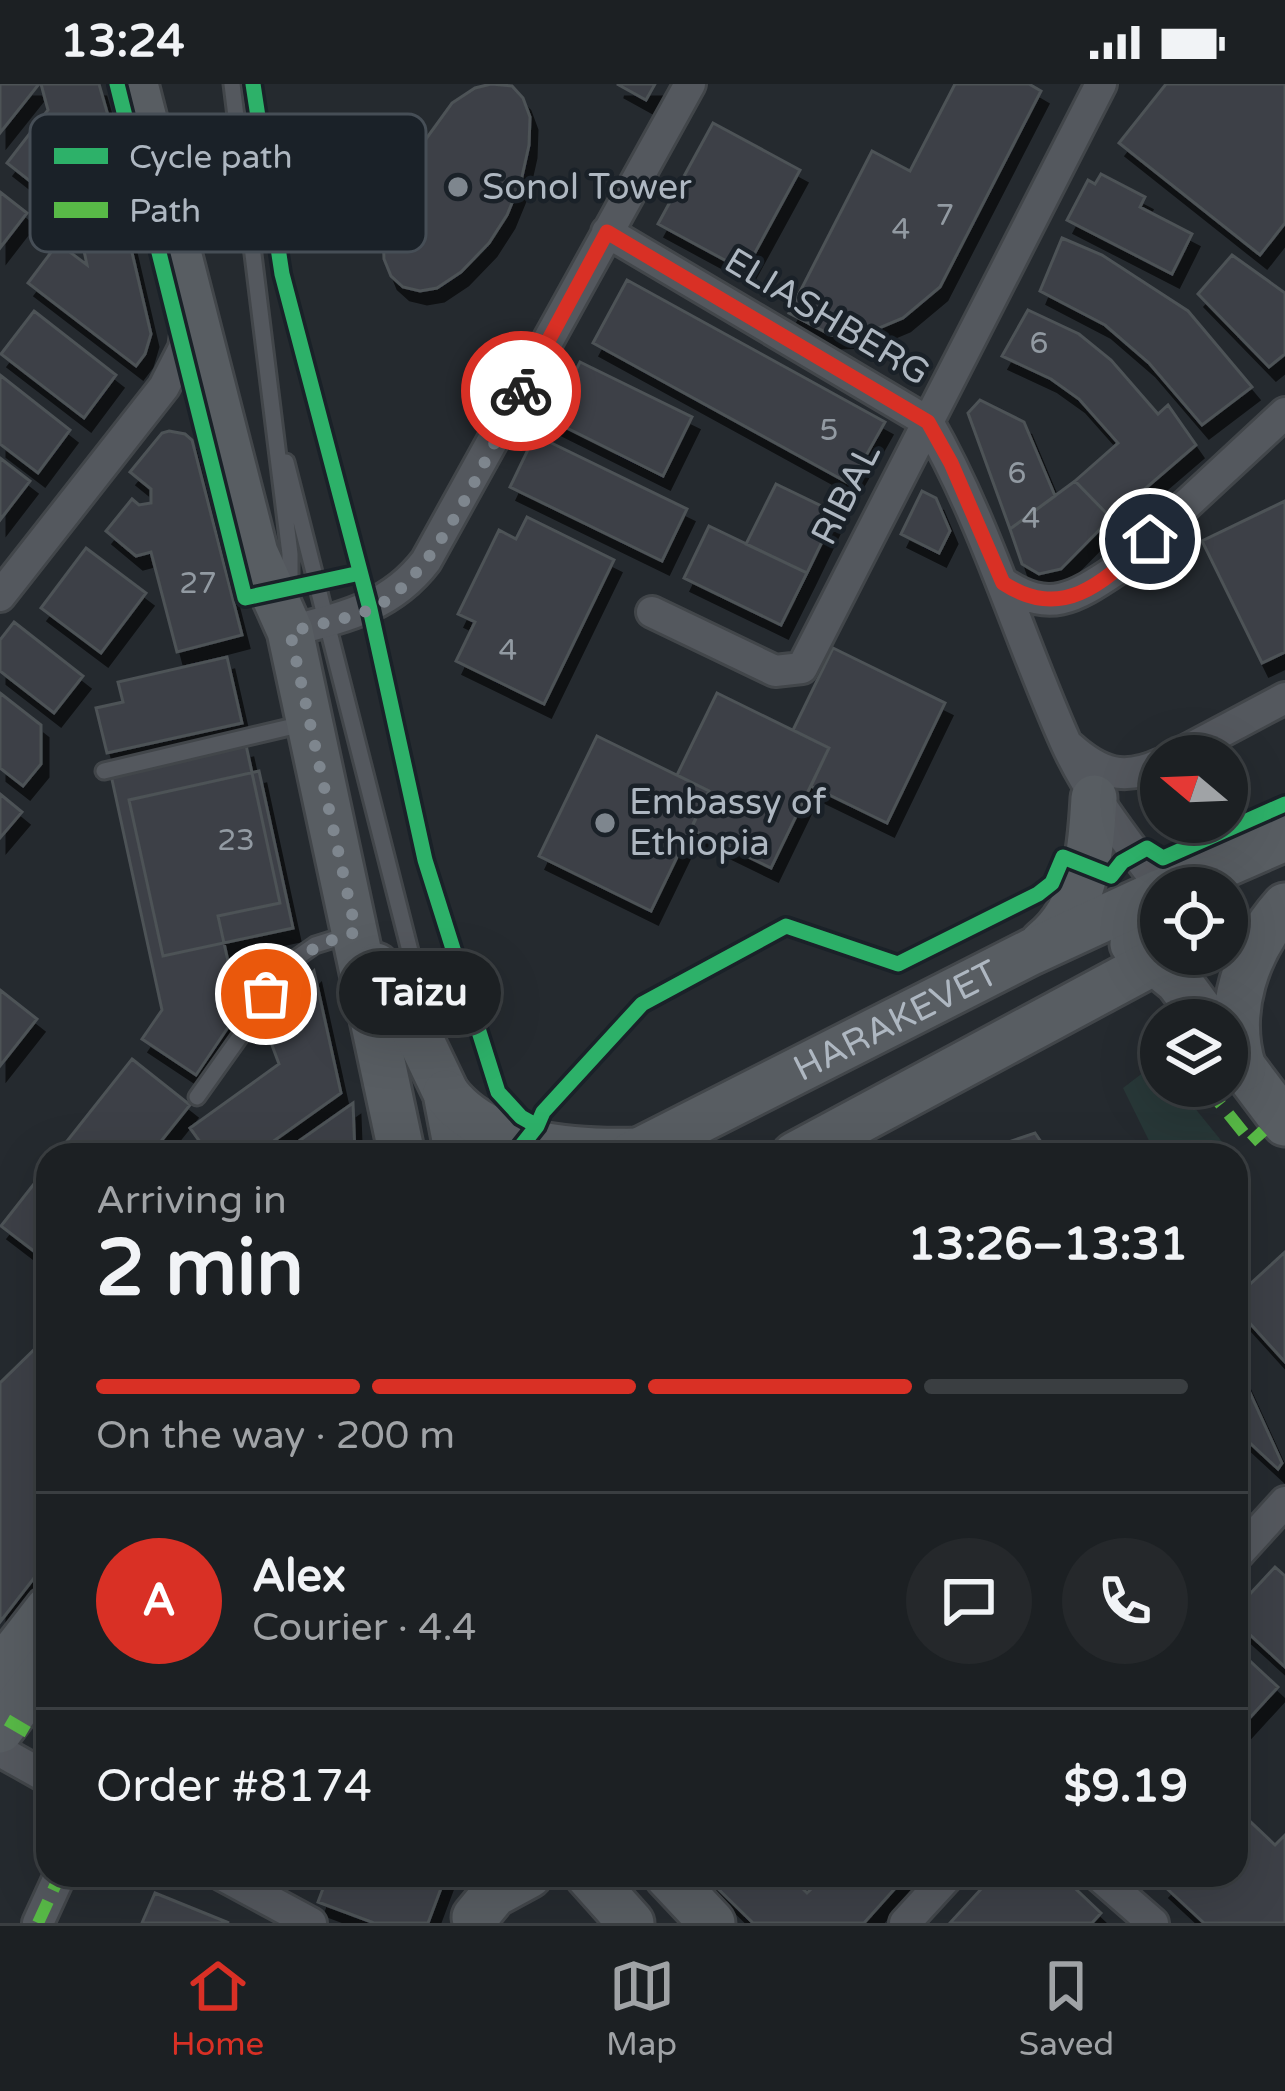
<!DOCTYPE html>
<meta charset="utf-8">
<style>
body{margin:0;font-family:"Varela Round",sans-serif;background:#25282b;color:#f1f3f6;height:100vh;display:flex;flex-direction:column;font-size:45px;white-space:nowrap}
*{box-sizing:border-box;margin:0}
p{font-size:39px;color:#a0a3a6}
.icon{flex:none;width:66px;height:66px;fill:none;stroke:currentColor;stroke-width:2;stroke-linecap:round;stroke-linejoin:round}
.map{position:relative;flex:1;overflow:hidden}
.drawer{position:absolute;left:36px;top:1059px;width:1212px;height:744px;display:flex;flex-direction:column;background:#1c2023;border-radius:36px;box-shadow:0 12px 48px #0002,0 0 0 3px #3a3e41}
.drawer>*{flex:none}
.needle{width:78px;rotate:289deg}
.controls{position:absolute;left:1140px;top:651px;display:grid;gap:24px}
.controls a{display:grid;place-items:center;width:108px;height:108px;border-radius:50%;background:#1c2023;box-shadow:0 12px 48px #0002,0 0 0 3px #3a3e41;font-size:60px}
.pin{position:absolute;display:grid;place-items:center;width:102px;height:102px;color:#fff;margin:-51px;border:6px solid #fff;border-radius:50%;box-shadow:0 3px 12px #0007}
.courier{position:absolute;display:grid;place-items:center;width:120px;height:120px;margin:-60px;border:9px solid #d93025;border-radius:50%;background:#fff;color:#222;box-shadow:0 3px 15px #0007}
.bubble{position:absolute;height:84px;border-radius:42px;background:#1c2023;box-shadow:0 12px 48px #0002,0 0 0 3px #3a3e41;font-size:39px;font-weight:700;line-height:84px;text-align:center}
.summary em{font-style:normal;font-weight:700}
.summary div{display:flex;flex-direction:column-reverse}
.summary{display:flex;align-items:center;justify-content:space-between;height:204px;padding:0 60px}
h1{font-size:78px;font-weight:700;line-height:90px}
.bar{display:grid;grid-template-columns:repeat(4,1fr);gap:18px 12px;align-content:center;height:144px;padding:0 60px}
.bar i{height:15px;border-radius:9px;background:#3a3e41}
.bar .selected{background:#d93025}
.bar p{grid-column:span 4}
.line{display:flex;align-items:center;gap:30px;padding:0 60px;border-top:3px solid #3a3e41}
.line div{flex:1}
.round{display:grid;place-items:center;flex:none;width:126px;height:126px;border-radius:63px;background:#25282b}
.status{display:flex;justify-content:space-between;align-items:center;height:84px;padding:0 60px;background:#1c2023;direction:ltr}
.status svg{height:33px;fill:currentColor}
.tabs{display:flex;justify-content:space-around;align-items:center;height:168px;border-top:3px solid #3a3e41;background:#1c2023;font-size:33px;color:#a0a3a6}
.tabs a{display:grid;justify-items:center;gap:6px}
.tabs .selected{color:#d93025}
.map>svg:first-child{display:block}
.green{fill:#283838}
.building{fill:#3d4146;stroke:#4d5257;stroke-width:3;filter:url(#shadow)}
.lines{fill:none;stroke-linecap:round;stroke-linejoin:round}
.lane-casing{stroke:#42464a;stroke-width:21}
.street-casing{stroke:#42464a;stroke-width:36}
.secondary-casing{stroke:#42464a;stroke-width:51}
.lane{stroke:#54585e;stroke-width:15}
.street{stroke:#54585e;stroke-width:30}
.secondary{stroke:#585d62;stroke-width:45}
.quiet{stroke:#58b947;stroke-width:12;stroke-dasharray:24 12;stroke-linecap:butt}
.cycleway-casing{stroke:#1a2128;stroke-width:22}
.cycleway{stroke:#2db169;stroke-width:15}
.done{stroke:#7e868e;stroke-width:12;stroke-dasharray:0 21.6}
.route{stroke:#d93025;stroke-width:15}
.poi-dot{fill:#7e868e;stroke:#1a2128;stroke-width:4.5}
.labels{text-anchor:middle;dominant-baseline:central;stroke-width:9;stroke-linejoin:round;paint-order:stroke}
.number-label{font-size:30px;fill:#929aa2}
.poi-label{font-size:36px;fill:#aeb7c1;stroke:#1a2128;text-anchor:start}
.street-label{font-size:36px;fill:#aeb7c1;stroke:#1a2128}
.key{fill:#1a2128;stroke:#464e56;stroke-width:3}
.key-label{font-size:33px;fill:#aeb7c1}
</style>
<div class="status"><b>13:24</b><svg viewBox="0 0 49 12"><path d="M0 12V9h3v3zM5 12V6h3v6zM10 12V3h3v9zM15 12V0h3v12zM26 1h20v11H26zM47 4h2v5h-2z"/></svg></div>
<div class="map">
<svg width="1285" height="1839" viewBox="0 0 1285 1839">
<defs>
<filter id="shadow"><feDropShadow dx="7" dy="13" stdDeviation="0" flood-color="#0009"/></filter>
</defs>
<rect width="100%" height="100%" fill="#252a2f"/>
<path class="green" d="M 1157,978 L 1161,983 L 1161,1002 L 1177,1002 L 1228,1065 L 1221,1071 L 1156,1071 L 1123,1004 Z"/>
<path class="building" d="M 0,0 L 39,0 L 0,49 Z
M 41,0 L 99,0 L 111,42 L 54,116 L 7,79 L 48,26 Z
M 491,0 L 512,2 L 523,14 L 530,33 L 529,61 L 521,97 L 507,131 L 489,159 L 461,188 L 437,204 L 420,207 L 403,203 L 391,192 L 384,175 L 383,146 L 410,77 L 452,19 L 475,4 Z
M 617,0 L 655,0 L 646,16 Z
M 955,0 L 1029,0 L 1041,7 L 940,203 L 903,234 L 865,250 L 831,251 L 789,229 L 872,67 L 910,87 Z
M 1166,0 L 1285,0 L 1285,139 L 1260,171 L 1119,59 Z
M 713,39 L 800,86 L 745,187 L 658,140 Z
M 112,83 L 151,250 L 145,270 L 136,282 L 28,199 L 58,159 L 87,181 L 75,124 L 105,84 Z
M 1101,90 L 1145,113 L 1140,123 L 1192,150 L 1172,190 L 1067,136 L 1088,96 L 1095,100 Z
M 0,108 L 27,129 L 0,164 Z
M 1062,154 L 1102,171 L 1188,227 L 1252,303 L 1202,341 L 1149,279 L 1105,241 L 1040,207 Z
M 1232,171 L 1285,209 L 1285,270 L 1269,283 L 1198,210 Z
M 627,196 L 885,338 L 850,400 L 593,259 Z
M 1028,226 L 1079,250 L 1111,276 L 1158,330 L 1168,321 L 1196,361 L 1111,434 L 1075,397 L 1118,359 L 1079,315 L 1051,295 L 1002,272 Z
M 34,227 L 116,291 L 84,334 L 1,270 Z
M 580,278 L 692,333 L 663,392 L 551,336 Z
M 0,291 L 70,346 L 38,389 L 0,360 Z
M 980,316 L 1024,338 L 1055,412 L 1010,445 L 968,329 Z
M 169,347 L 185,350 L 192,356 L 242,551 L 177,568 L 151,468 L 136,472 L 106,447 L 132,415 L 139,421 L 151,419 L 151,405 L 130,388 L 162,349 Z
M 535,351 L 687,425 L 662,477 L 510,403 Z
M 0,374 L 30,397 L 0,436 Z
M 1075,397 L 1111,434 L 1061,485 L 1039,490 L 1022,480 L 1010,445 Z
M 776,400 L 836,429 L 807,489 L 746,460 Z
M 922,407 L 936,414 L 950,447 L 939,469 L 901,450 Z
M 1285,417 L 1285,568 L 1262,579 L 1202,457 Z
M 527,433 L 614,476 L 544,620 L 456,577 L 475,538 L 458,530 L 499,446 L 516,455 Z
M 709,442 L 807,489 L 781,541 L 684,494 Z
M 86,464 L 146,509 L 101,569 L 41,524 Z
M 14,538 L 83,592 L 54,629 L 0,587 L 0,556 Z
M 833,564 L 945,619 L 887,739 L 811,702 L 829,664 L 793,646 Z
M 227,573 L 242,639 L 107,669 L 96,624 L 123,618 L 118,598 Z
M 0,609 L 41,641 L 41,680 L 23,702 L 0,684 Z
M 717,609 L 829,664 L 771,784 L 691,745 L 709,707 L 677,691 Z
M 597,652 L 709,707 L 651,827 L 539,772 Z
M 246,661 L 280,819 L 218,832 L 239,927 L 196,991 L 142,955 L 162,926 L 111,691 Z
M 259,687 L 293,844 L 163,872 L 129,716 Z
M 0,710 L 22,728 L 0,754 Z
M 314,887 L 341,1009 L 254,1071 L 192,1071 L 203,1062 L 190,1044 L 279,980 L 263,937 Z
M 0,906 L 37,935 L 0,982 Z
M 132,975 L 190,1021 L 150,1071 L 56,1071 Z
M 353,1019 L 355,1071 L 279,1071 Z
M 1035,1049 L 1050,1071 L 970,1071 Z
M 48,1082 L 48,1178 L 1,1142 Z
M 1285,1168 L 1285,1278 L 1236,1224 L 1236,1213 Z
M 48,1252 L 48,1476 L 0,1538 L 0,1299 Z
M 1236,1278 L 1282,1379 L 1278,1385 L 1236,1346 Z
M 1275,1483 L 1285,1492 L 1285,1583 L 1236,1538 L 1236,1525 Z
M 1236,1564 L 1278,1603 L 1236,1649 Z
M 1236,1724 L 1275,1761 L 1285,1751 L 1285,1839 L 1204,1839 L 1163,1801 L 1173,1791 L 1236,1791 Z
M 328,1791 L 446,1791 L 428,1839 L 374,1839 L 318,1818 Z
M 704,1791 L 789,1791 L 807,1809 L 826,1791 L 907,1791 L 864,1839 L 753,1839 Z
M 994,1791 L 1061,1791 L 1101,1829 L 1092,1839 L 950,1839 Z
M 155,1809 L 229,1839 L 142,1839 Z"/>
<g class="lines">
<defs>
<path id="lane" d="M 232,0 L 290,470 L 290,509
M 286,378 L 426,930
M 104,687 L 290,643
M 197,1013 L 295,875 L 315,861 L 350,850"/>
<path id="street" d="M 607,148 L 928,338 C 986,439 1018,552 1066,659 C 1090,712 1127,758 1162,804
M 1003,499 C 1049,530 1074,514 1116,486 L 1285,329
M 0,512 L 164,303 L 184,264 L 189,230
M 652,528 L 775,587 L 802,584 L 1101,0
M 290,547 C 344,533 391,523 426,477 L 690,0
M 1070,663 C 1100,690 1124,697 1161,680
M 1176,672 L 1285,614
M 1227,843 L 1229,843
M 1236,1472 L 1285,1418
M 0,1667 L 48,1694
M 222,1791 L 311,1839
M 1098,1791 L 1153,1839
M 38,1839 L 60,1791
M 905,1839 L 949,1791"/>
<g id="secondary">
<path d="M 135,0 L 255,469 L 290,547 L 402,1071"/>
<path d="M 1170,804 L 1285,754"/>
<path d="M 1043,859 C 1087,824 1091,766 1094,714"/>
<path d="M 1133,860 L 1178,897 L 1207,936"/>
<path d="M 376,882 L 424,963 L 446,1009 L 458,1071"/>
<path d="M 1227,962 L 1285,1039"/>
<path d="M 1243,984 C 1225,927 1246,866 1285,822"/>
<path d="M 446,1009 C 488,1065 576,1069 640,1067"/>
<path id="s1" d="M 631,1071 L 1031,868 L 1161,808"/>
<path d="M 795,1071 L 1169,870"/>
<path d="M 0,1587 L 48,1525"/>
<path d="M 0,1646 L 48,1582"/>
<path d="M 588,1791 L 631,1839"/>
<path d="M 667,1791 L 712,1839"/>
<path d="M 475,1833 L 494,1810 L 529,1791"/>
</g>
</defs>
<use href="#lane" class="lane-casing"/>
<use href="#street" class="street-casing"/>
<use href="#secondary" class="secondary-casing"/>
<use href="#lane" class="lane"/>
<use href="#street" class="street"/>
<use href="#secondary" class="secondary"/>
<path class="quiet" d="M 1206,1002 L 1251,1058 L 1263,1047
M 7,1636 L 48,1660
M 38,1839 L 60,1791"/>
<defs>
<path id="cycleway" d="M 117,0 L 245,514 L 360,489
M 253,0 L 282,190 L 370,525 L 425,776 L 498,1008 L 521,1033 L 537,1042 L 514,1071
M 537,1042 L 543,1028 L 642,920 L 786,842 L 898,880 L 1038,810 L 1052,799 L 1063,773 L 1111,792 L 1122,778 L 1147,764 L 1163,774 L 1285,720"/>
</defs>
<use href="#cycleway" class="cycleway-casing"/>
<use href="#cycleway" class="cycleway"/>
</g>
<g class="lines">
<path class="done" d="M 266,910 C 297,872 310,862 356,848 L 290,548 C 316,540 346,536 371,525 C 436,496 487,369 521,307"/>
<path class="route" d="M 521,307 L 607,148 L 928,338 L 951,379 L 1003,499 C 1064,539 1105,497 1150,455"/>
</g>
<g class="poi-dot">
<circle cx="458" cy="103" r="12"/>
<circle cx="605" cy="739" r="12"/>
</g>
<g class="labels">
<g class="number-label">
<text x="945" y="131">7</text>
<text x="901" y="145">4</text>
<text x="1039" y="259">6</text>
<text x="829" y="346">5</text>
<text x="1017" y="389">6</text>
<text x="1031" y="434">4</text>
<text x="198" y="499">27</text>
<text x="508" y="566">4</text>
<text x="236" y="756">23</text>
</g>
<g class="poi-label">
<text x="482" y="103">Sonol Tower</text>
<text x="629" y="718">Embassy of<tspan x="629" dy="41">Ethiopia</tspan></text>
</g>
<g class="street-label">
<text transform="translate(827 233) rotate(31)">ELIASHBERG</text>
<text transform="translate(846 410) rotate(-63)">RIBAL</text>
<text stroke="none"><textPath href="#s1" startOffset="297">HARAKEVET</textPath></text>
</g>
</g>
<rect x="30" y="30" width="396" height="138" rx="18" class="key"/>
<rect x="54" y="64" width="54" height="16" fill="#2db169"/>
<rect x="54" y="118" width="54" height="16" fill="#58b947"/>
<g class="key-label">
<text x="129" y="84">Cycle path</text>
<text x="129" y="138">Path</text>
</g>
</svg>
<div class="controls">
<a><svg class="needle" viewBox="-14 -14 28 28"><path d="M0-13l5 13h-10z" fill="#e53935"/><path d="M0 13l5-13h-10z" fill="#a0a3a6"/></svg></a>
<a><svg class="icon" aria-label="locate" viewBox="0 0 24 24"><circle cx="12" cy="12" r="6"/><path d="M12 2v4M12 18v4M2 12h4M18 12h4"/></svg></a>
<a><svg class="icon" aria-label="layers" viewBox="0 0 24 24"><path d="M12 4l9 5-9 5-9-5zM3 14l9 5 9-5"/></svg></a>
</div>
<div class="pin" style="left:266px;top:910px;background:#ea580c"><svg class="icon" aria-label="bag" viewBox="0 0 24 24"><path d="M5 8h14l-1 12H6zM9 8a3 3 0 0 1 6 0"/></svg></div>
<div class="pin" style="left:1150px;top:455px;background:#1f2937"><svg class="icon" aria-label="home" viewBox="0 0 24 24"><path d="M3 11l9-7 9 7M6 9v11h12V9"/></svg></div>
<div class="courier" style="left:521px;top:307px"><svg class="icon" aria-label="bike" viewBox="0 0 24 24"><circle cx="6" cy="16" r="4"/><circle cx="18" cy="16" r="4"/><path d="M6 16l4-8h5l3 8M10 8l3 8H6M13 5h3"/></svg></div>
<div class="bubble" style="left:339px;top:867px;width:162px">Taizu</div>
<section class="drawer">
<div class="summary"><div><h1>2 min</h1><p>Arriving in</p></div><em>13:26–13:31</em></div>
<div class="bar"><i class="selected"></i><i class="selected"></i><i class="selected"></i><i></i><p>On the way · 200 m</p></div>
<div class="line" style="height:216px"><b class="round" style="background:#d93025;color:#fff">A</b><div><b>Alex</b><p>Courier · 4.4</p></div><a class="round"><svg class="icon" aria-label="chat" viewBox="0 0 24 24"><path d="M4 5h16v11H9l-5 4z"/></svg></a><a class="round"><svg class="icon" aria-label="phone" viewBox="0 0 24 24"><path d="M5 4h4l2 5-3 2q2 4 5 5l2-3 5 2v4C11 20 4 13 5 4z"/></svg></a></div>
<div class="line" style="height:156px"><div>Order #8174</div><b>$9.19</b></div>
</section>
</div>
<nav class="tabs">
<a class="selected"><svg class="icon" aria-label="home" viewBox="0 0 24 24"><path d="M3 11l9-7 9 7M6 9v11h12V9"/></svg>Home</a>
<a><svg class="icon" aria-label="map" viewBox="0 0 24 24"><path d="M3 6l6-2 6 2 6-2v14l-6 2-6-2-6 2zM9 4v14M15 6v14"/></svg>Map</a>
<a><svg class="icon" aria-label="saved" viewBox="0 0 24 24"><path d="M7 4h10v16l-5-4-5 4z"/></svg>Saved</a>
</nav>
